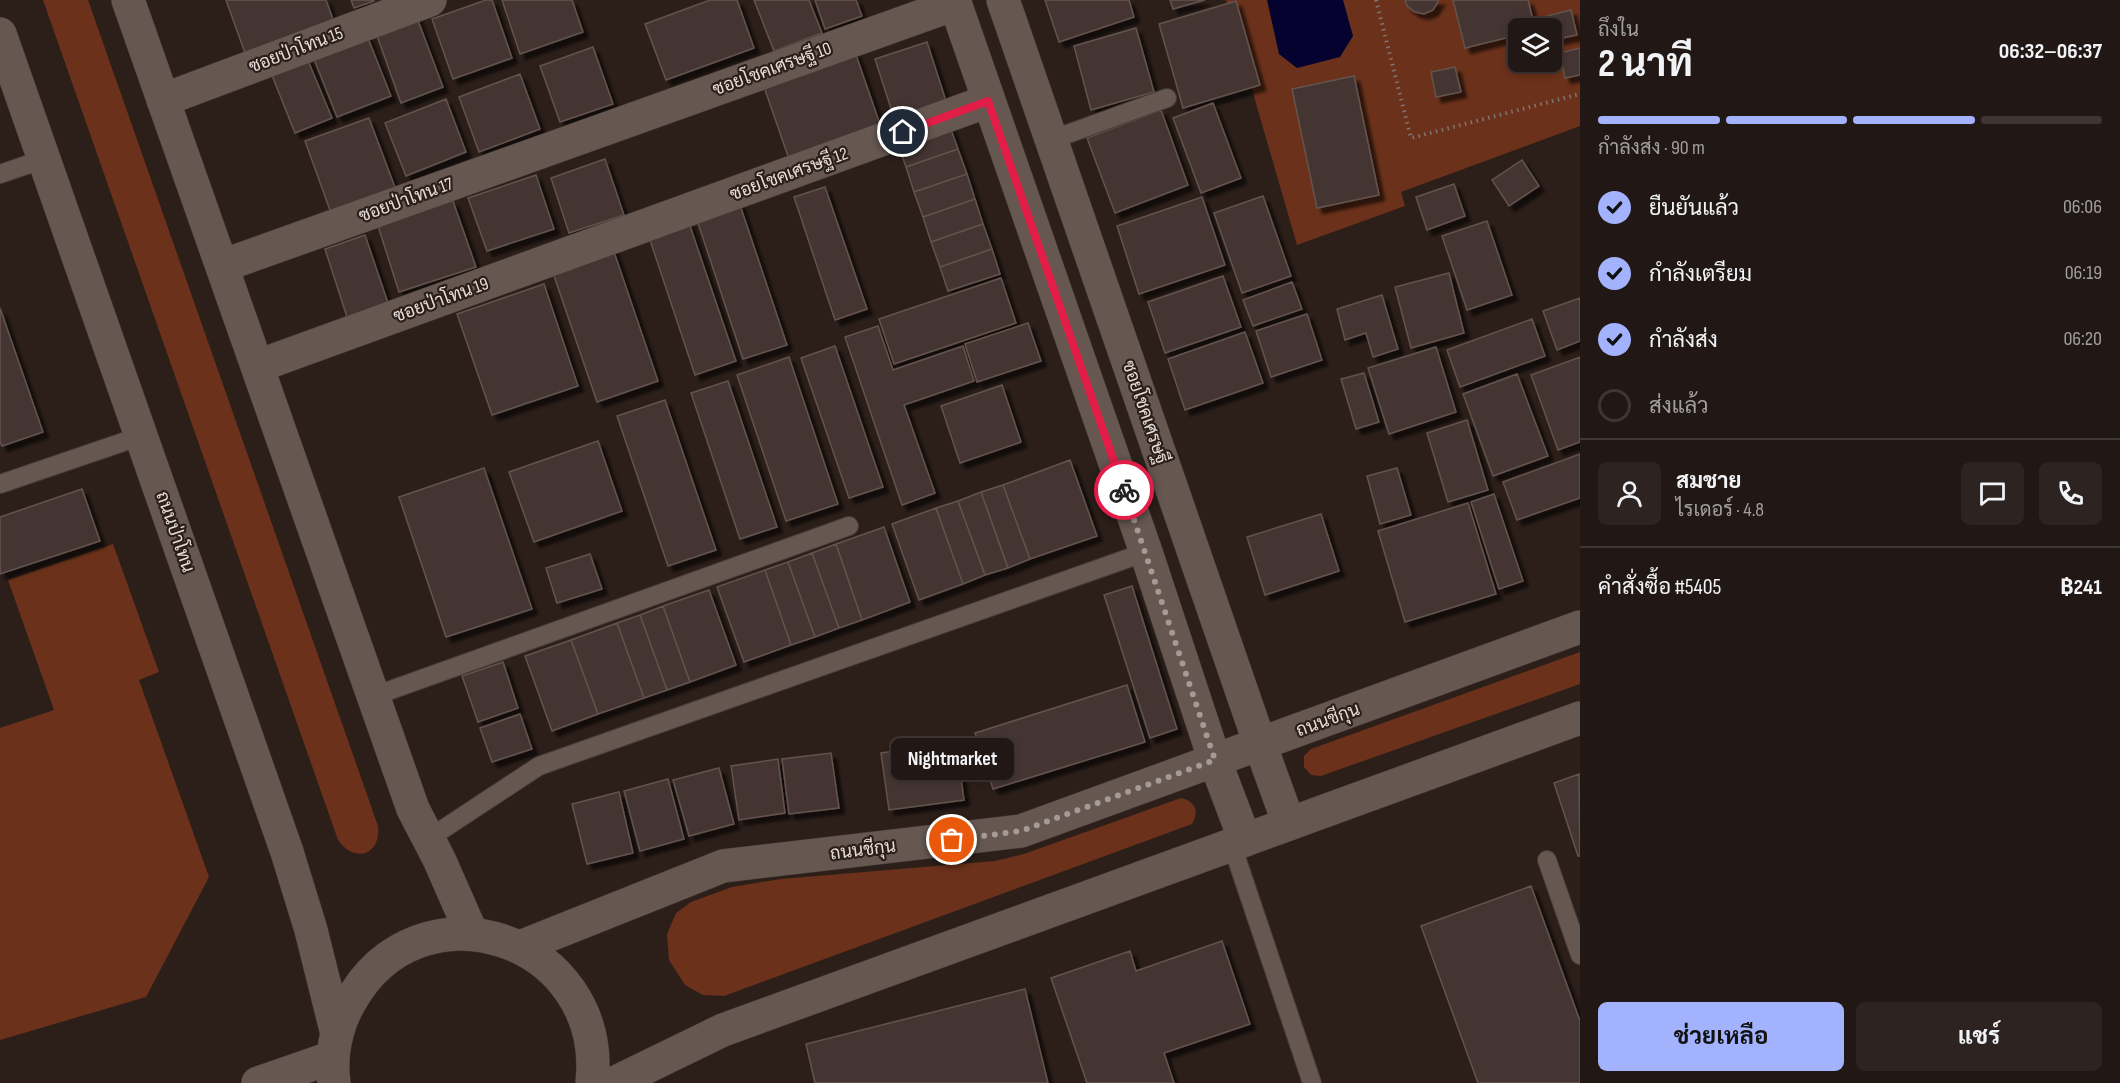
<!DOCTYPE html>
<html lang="th">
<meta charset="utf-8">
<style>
body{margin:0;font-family:"Sofia Sans Condensed",Sarabun,sans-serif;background:#2d2422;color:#f1f3f6;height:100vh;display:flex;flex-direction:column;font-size:22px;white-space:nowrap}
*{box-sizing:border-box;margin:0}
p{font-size:20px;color:#a29fa0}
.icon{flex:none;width:33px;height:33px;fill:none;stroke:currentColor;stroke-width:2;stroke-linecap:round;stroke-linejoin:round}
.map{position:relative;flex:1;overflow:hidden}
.sheet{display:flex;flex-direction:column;background:#211714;width:540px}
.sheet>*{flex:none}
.tools{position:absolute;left:1508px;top:18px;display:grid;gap:12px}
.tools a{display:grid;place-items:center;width:54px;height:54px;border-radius:9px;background:#211714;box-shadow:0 3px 9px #0003,0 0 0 2px #3e3634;font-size:30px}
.pin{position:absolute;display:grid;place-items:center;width:51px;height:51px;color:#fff;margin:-26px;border:3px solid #fff;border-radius:50%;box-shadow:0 2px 6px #0007}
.courier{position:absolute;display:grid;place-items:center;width:60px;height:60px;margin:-30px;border:4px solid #e11d48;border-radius:50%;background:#fff;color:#222;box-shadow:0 2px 8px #0007}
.bubble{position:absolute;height:42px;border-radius:9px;background:#211714;box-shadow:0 3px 9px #0003,0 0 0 2px #3e3634;font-size:20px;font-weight:700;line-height:42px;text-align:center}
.overview em{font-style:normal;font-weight:700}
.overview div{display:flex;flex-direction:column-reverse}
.overview{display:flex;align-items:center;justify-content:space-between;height:102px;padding:0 18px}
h1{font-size:39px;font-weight:700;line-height:45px}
.bar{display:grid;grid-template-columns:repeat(4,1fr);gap:9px 6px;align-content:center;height:72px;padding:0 18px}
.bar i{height:8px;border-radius:4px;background:#3e3634}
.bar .active{background:#a3b2fd}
.bar p{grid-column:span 4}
.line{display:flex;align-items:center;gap:15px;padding:0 18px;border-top:2px solid #3e3634}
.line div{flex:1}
.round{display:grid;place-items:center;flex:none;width:63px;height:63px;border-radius:9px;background:#2d2422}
ol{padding:0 18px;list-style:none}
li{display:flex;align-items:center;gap:18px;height:66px}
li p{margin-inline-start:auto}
li .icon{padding:6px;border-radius:50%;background:#a3b2fd;color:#111;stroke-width:4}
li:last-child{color:#a29fa0}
li i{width:33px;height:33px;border:3px solid #3e3634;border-radius:50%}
.cta{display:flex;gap:12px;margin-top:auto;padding:12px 18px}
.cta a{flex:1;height:69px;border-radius:9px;background:#a3b2fd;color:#111;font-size:24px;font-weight:700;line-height:69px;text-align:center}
.cta a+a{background:#2d2422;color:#f1f3f6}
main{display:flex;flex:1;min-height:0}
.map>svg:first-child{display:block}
.green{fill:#6b311a;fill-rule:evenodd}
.water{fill:#06022f}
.building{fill:#443631;stroke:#63534e;stroke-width:1.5;filter:url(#shadow)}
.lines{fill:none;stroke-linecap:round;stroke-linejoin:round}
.service-casing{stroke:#463c38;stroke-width:20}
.minor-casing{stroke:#463c38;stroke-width:34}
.tertiary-casing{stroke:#463c38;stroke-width:34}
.secondary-casing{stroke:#463c38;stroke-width:34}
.path{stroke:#807571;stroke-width:4;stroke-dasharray:1.5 4.5;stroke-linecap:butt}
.service{stroke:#675751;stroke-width:18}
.minor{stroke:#675751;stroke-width:33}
.tertiary{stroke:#675751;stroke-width:33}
.secondary{stroke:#675751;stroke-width:33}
.done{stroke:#a49a96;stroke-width:6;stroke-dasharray:0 10.8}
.route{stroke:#e11d48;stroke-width:8}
.labels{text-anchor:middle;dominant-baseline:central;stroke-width:4.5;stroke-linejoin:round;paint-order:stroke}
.street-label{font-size:18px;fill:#e5dcd9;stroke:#2c1f1a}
</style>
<main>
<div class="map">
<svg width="1580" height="1083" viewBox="0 0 1580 1083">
<defs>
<filter id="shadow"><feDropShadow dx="5.5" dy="5.5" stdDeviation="1.5" flood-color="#0009"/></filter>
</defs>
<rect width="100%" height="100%" fill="#2c1f1a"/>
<path class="green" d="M 43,0 L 88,0 L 378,826 C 381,855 355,864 338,840 Z
M 1226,0 L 1580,0 L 1580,126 L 1401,192 L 1405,206 L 1297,245 ZM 1518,28 L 1551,28 L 1551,62 L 1518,62 Z
M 113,544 L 159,672 L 139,680 L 209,877 L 146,997 L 0,1040 L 0,728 L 54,710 L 8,580 Z
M 1580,652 L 1580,684 L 1321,776 L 1311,775 L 1304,767 L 1304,756 L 1311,749 Z
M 1181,798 C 1195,801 1200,811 1192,824 L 724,996 L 703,995 L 685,985 L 669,960 L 667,934 L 676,913 L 691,902 L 732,887 L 781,879 L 995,861 L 1024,854 Z"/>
<path class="water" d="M 1267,0 L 1343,0 L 1353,36 L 1340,57 L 1297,68 L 1279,54 Z"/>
<path class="building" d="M 226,0 L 326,0 L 334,22 L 245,53 Z
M 351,0 L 374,0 L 374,1 L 354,8 Z
M 486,0 L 492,0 L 512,58 L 453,79 L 432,19 Z
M 502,0 L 572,0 L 583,32 L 520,54 Z
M 710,0 L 737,0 L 754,48 L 666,80 L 645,24 Z
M 754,0 L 809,0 L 822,33 L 774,51 Z
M 815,0 L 856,0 L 862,16 L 825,29 Z
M 1045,0 L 1129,0 L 1134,17 L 1059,42 Z
M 1170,0 L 1205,0 L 1173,9 Z
M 1405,0 L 1439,0 L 1433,10 L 1424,14 L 1415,12 L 1407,6 Z
M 1453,0 L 1528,0 L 1535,28 L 1518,28 L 1518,35 L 1465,48 Z
M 1236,1 L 1260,85 L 1183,108 L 1159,24 Z
M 1571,10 L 1577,35 L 1553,40 L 1547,16 Z
M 416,15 L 443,87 L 401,103 L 375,30 Z
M 1136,28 L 1154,92 L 1091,110 L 1074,46 Z
M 366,33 L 391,96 L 337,117 L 312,54 Z
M 927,42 L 947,104 L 895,121 L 875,59 Z
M 593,47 L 613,104 L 560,122 L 540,66 Z
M 1580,48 L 1580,75 L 1565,78 L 1560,53 Z
M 855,52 L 881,127 L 789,159 L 763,84 Z
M 307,58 L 332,118 L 295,133 L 271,73 Z
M 1455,67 L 1461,92 L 1436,97 L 1431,72 Z
M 520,74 L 540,129 L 479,152 L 459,97 Z
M 1354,76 L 1379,195 L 1317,208 L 1292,89 Z
M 446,99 L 466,152 L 406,176 L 385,123 Z
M 1213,103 L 1241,178 L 1201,193 L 1173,118 Z
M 1161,110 L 1188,185 L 1115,213 L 1087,138 Z
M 369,118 L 396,190 L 331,213 L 305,141 Z
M 949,124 L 958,149 L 906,167 L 897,142 Z
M 958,149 L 967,174 L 914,192 L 906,167 Z
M 605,159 L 624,215 L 569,233 L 551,178 Z
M 1522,160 L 1539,186 L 1509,206 L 1492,180 Z
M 967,174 L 975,199 L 923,217 L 914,192 Z
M 536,175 L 554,229 L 487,251 L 468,198 Z
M 1454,184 L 1465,216 L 1427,230 L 1416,197 Z
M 825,187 L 867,309 L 835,320 L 794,197 Z
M 1263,196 L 1291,276 L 1242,293 L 1214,213 Z
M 1202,197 L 1225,265 L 1139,294 L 1117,226 Z
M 975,199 L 983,224 L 931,242 L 923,217 Z
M 453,201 L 476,267 L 399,292 L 378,226 Z
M 739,202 L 787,345 L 743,359 L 696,217 Z
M 688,220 L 736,361 L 695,375 L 648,234 Z
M 1487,221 L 1512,295 L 1467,310 L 1442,236 Z
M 983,224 L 992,249 L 940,267 L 931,242 Z
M 365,235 L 388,303 L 347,317 L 325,249 Z
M 611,243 L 658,381 L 597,402 L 550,264 Z
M 992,249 L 1000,274 L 948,291 L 940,267 Z
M 1449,273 L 1464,333 L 1411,348 L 1395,287 Z
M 1223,276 L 1241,327 L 1165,353 L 1148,302 Z
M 1001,278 L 1016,323 L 894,364 L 879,319 Z
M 1292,282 L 1302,309 L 1253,326 L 1243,300 Z
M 544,284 L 578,386 L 492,415 L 457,314 Z
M 1382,295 L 1398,349 L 1373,357 L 1366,333 L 1345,340 L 1337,309 Z
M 1580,298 L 1580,341 L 1557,350 L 1543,311 Z
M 0,308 L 43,432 L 2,446 L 0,442 Z
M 1307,314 L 1322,360 L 1271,377 L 1256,331 Z
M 1532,319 L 1545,356 L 1460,387 L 1447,350 Z
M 1028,323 L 1041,361 L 977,382 L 965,344 Z
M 878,326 L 893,370 L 963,346 L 974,381 L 904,405 L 935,493 L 902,505 L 845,337 Z
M 1245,332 L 1263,383 L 1185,410 L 1168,359 Z
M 835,346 L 883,487 L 849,498 L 801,358 Z
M 1436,347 L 1456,412 L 1389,434 L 1368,368 Z
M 789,357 L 838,504 L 786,521 L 737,375 Z
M 1580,357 L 1580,442 L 1558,450 L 1531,375 Z
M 1364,373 L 1379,422 L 1356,429 L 1341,379 Z
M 1517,374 L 1548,456 L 1493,476 L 1463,394 Z
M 728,381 L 777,527 L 740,539 L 691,393 Z
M 1002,385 L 1021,442 L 960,463 L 941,406 Z
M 665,400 L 716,550 L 668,566 L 617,416 Z
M 1467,420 L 1488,490 L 1448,502 L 1427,433 Z
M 598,441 L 622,511 L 534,542 L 509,472 Z
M 1580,454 L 1580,498 L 1517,520 L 1503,482 Z
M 1070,460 L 1097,536 L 1030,559 L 1003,485 Z
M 484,468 L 532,609 L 446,637 L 399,497 Z
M 1397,468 L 1411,515 L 1380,524 L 1367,476 Z
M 1003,485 L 1030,559 L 1008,568 L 981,492 Z
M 82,489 L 100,541 L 0,574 L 0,517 Z
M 981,492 L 1008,568 L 985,575 L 958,501 Z
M 1494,494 L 1523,581 L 1499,589 L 1471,502 Z
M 958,501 L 985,575 L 963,584 L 936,508 Z
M 1468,503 L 1496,594 L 1405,622 L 1378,531 Z
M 936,508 L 963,584 L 919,600 L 892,524 Z
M 1321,514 L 1339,571 L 1265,595 L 1247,537 Z
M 884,527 L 910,602 L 862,620 L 836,544 Z
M 836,544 L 862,620 L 839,628 L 812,553 Z
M 812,553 L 839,628 L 815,637 L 788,562 Z
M 590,554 L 602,589 L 557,603 L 546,568 Z
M 788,562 L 815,637 L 791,645 L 765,570 Z
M 765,570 L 791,645 L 744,662 L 717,587 Z
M 1132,586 L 1177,729 L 1150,738 L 1104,595 Z
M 709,590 L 736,665 L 690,682 L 663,606 Z
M 663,606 L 690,682 L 667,690 L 640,615 Z
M 640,615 L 667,690 L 644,698 L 617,623 Z
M 617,623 L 644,698 L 598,714 L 571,640 Z
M 571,640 L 598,714 L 552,731 L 525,656 Z
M 503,662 L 518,708 L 478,722 L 462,676 Z
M 1127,685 L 1145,742 L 993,789 L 975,733 Z
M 520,714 L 532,749 L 492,762 L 480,728 Z
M 956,743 L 964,800 L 889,810 L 881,753 Z
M 831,753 L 839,808 L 789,814 L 782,759 Z
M 778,759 L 785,813 L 739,820 L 731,766 Z
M 719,768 L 734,824 L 689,836 L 673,780 Z
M 1579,774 L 1580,856 L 1578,856 L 1554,783 Z
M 668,779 L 684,839 L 640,851 L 624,791 Z
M 619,792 L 633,853 L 587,864 L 572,804 Z
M 1531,886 L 1580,1021 L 1580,1083 L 1478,1083 L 1421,926 Z
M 1222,941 L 1250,1024 L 1164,1053 L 1174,1083 L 1087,1083 L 1051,978 L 1130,951 L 1136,971 Z
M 1025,989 L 1048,1083 L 815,1083 L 806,1044 Z"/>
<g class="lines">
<defs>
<path id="service" d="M 1051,140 L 1167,98
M 0,174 L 44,159
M 0,484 L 141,436
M 374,696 L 849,526
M 428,839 L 539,766 L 1146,552
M 1232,845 L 1312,1083
M 1547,860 L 1580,955"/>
<path id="minor" d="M 954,0 L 1146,552 L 1215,761 L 1245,840
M 1003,0 L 1260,744 L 1289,824
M 163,100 L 430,0
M 222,266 L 955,4
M 258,366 L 988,101"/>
<path id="tertiary" d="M 128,0 L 413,809 L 439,859 L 472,934
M 0,34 L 287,852 L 311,930 L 337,1034"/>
<path id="secondary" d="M 520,947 L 723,866 L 1021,831 L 1580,627
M 258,1083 L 333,1057
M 334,1083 C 330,1056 336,1027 349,1004 C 418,875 608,938 592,1083
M 614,1083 L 723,1030 L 1580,718"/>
</defs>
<use href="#service" class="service-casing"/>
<use href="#minor" class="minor-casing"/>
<use href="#tertiary" class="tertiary-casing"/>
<use href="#secondary" class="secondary-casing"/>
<path class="path" d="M 1376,0 L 1411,138 L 1580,94"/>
<use href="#service" class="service"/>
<use href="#minor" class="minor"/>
<use href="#tertiary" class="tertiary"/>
<use href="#secondary" class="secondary"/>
</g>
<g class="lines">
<path class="done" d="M 952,840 L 1021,831 L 1215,760 L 1124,490"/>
<path class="route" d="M 903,132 L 988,101 L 1124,490"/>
</g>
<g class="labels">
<g class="street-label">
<text transform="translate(296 50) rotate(-21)">ซอยป่าโทน 15</text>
<text transform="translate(772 69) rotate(-20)">ซอยโชคเศรษฐี 10</text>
<text transform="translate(789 174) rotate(-20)">ซอยโชคเศรษฐี 12</text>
<text transform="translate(406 200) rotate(-20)">ซอยป่าโทน 17</text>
<text transform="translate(441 300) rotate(-20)">ซอยป่าโทน 19</text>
<text transform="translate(1145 412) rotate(71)">ซอยโชคเศรษฐี</text>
<text transform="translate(175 532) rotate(71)">ถนนป่าโทน</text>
<text transform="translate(1328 720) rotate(-20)">ถนนชีกุน</text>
<text transform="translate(863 850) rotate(-7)">ถนนชีกุน</text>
</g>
</g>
</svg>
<div class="tools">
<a><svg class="icon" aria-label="layers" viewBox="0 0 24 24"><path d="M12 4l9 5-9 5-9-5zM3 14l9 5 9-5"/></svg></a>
</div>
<div class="pin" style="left:952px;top:840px;background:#ea580c"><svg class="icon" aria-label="bag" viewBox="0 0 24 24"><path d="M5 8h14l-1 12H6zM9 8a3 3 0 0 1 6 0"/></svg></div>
<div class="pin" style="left:903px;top:132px;background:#1f2937"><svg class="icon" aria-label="home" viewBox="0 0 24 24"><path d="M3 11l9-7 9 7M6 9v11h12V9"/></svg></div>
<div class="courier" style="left:1124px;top:490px"><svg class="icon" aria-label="bike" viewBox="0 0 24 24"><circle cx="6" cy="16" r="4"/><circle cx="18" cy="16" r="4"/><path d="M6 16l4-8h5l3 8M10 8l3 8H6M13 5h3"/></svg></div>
<div class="bubble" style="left:891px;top:738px;width:123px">Nightmarket</div>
</div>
<section class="sheet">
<div class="overview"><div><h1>2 นาที</h1><p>ถึงใน</p></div><em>06:32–06:37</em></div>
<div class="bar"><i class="active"></i><i class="active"></i><i class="active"></i><i></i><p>กำลังส่ง · 90 m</p></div>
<ol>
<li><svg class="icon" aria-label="check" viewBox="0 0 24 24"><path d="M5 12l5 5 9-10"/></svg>ยืนยันแล้ว<p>06:06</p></li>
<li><svg class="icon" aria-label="check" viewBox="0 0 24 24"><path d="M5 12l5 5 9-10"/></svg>กำลังเตรียม<p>06:19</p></li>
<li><svg class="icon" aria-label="check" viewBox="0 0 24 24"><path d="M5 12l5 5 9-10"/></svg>กำลังส่ง<p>06:20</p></li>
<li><i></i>ส่งแล้ว</li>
</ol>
<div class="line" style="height:108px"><a class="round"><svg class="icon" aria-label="person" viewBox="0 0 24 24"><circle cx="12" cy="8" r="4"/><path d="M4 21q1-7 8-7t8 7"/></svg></a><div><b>สมชาย</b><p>ไรเดอร์ · 4.8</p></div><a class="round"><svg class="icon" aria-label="chat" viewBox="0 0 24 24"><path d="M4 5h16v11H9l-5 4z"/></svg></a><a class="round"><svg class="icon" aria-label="phone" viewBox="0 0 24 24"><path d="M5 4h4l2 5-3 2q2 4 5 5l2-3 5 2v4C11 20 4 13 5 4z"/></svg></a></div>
<div class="line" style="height:78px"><div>คำสั่งซื้อ #5405</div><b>฿241</b></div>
<div class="cta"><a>ช่วยเหลือ</a><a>แชร์</a></div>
</section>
</main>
